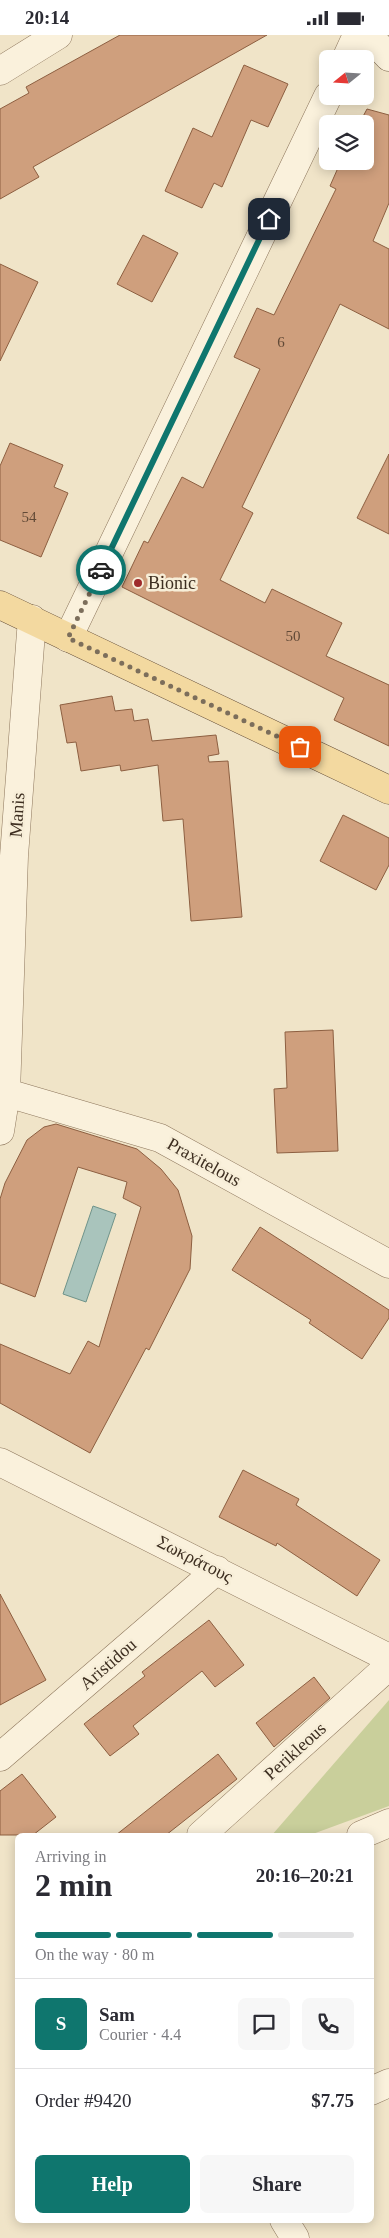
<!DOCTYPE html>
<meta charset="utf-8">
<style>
body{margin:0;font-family:Georgia,serif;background:#f7f7f7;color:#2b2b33;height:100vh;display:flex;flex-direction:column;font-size:19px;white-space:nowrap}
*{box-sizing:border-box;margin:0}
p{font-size:16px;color:#7c7c81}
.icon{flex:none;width:28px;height:28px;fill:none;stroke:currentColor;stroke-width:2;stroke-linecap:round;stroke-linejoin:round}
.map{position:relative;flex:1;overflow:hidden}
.drawer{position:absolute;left:15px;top:1798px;width:359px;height:390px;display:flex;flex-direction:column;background:#fff;border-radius:8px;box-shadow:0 2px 12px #0003}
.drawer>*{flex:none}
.needle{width:32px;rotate:252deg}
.controls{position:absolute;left:319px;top:15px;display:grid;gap:10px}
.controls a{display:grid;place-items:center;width:55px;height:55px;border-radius:8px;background:#fff;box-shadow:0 2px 12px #0003;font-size:25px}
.pin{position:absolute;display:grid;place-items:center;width:42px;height:42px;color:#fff;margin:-21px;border-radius:10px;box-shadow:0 2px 8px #0006}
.courier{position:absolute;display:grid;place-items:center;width:50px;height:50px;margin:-25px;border:4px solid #0f766e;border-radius:50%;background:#fff;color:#222;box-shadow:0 1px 6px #0007}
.summary em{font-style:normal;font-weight:700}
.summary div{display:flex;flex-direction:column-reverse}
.summary{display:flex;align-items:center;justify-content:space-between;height:85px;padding:0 20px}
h1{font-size:32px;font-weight:700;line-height:38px}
.bar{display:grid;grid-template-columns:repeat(4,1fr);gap:8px 5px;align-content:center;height:60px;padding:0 20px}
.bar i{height:6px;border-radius:4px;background:#e1e1e2}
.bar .current{background:#0f766e}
.bar p{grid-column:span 4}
.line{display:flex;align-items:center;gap:12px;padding:0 20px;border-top:1px solid #e1e1e2}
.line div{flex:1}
.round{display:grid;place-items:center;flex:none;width:52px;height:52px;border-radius:8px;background:#f7f7f7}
.action{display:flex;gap:10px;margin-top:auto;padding:10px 20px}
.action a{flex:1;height:58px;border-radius:8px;background:#0f766e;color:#fff;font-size:20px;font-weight:700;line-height:58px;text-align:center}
.action a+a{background:#f7f7f7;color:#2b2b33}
.status{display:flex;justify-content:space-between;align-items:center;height:35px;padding:0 25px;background:#fff;direction:ltr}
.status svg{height:14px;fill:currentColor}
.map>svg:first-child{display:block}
.green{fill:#c9cf9b}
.water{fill:#a9c4bc;stroke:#6f938a}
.building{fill:#cf9f7d;stroke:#8d5f41}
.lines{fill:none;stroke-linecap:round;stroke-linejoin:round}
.street-casing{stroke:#8d765c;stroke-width:29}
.secondary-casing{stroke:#6f573f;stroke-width:29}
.primary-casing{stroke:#5b4430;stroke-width:29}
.street{stroke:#faf1dc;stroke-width:28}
.secondary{stroke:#faf1dc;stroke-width:28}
.primary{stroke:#f3d9a0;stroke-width:28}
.done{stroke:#7c6e5b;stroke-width:5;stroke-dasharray:0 9}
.route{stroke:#0f766e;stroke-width:6}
.poi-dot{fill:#9e2a2b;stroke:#f7eed8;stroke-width:2}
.labels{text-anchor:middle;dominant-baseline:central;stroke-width:5;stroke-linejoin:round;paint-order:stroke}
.number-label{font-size:15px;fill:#624a37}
.poi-label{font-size:18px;fill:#3d2e20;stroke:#f7eed8;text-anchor:start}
.street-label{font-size:18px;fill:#3d2e20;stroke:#f7eed8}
</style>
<div class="status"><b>20:14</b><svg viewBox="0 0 49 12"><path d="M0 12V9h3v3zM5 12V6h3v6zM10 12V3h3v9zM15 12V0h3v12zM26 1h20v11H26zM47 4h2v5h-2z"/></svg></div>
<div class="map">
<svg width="389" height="2203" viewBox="0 0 389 2203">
<rect width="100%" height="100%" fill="#f0e4c8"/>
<path class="green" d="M 389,1665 L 389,1771 L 310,1800 L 272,1800 Z"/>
<path class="water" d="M 93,1171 L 116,1179 L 86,1267 L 63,1259 Z"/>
<path class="building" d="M 120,0 L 267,0 L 33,132 L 39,142 L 0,164 L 0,74 L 29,58 L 26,52 Z
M 244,30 L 288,49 L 268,92 L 251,85 L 222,152 L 214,148 L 202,173 L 165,156 L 193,93 L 212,102 Z
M 367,74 L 389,80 L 389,168 L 373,206 L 389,214 L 389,294 L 340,269 L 242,472 L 253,478 L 220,545 L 265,568 L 272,554 L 342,588 L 326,621 L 389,650 L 389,711 L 334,685 L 344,663 L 122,552 L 144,506 L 148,508 L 182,442 L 203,453 L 260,334 L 234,322 L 257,273 L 274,280 L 336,154 L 330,151 L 341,126 L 365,126 L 365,89 L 359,89 Z
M 143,200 L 178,218 L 152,267 L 117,249 Z
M 0,229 L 38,247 L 0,326 Z
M 10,408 L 63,430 L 54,452 L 68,458 L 41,522 L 0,505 L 0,431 Z
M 389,419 L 389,499 L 357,483 Z
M 112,661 L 115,676 L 132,674 L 134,686 L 148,684 L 152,706 L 216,700 L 219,719 L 208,721 L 209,727 L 228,726 L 242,882 L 191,886 L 183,784 L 163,786 L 158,730 L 121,736 L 120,730 L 81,736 L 76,707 L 67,708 L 60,670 Z
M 343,780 L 389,803 L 389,830 L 376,855 L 320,826 Z
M 333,995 L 338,1116 L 277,1118 L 274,1054 L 287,1053 L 285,997 Z
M 56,1089 L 137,1114 L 161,1134 L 178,1155 L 192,1201 L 190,1234 L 149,1315 L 146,1313 L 90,1418 L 0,1368 L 0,1309 L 70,1339 L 88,1306 L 99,1312 L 141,1172 L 123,1163 L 127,1147 L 78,1132 L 35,1262 L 0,1248 L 0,1164 L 5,1148 L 27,1105 L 44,1092 Z
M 260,1192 L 389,1275 L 389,1283 L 362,1324 L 309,1288 L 311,1285 L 232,1235 Z
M 243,1435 L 299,1464 L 296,1470 L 380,1525 L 357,1561 L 277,1508 L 276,1511 L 219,1482 Z
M 0,1559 L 46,1645 L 0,1670 Z
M 209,1585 L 244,1630 L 215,1652 L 202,1636 L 133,1691 L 139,1699 L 110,1721 L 84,1689 L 145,1641 L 142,1637 Z
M 314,1642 L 330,1663 L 274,1712 L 256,1688 Z
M 218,1719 L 237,1744 L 166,1800 L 116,1800 Z
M 22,1739 L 56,1782 L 33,1800 L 0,1800 L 0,1756 Z"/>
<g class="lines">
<defs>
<path id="street" d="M 346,24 L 357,0
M 0,36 L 58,0
M 68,603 L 328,61
M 0,1056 L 160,1103 L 389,1229
M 0,1096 L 6,1058 L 14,821 L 32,584
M 0,1427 L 389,1623
M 0,1722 L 217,1535
M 201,1800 L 389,1631
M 361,1800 L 389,1788
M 371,2056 L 389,2048
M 284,2185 L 295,2203"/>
<path id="secondary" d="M 368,0 L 389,22"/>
<path id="primary" d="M 0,570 L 389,755"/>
</defs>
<use href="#street" class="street-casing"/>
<use href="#secondary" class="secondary-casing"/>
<use href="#primary" class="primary-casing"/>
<use href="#street" class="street"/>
<use href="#secondary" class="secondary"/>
<use href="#primary" class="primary"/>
</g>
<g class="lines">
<path class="done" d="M 101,535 L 68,603 L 300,712"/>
<path class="route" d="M 101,535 L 269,184"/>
</g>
<circle class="poi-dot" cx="138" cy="548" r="5"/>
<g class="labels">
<g class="number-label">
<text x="281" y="307">6</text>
<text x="29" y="482">54</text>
<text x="293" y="601">50</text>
</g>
<g class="poi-label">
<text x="148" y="548">Bionic</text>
</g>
<g class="street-label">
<text transform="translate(17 780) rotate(-86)">Manis</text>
<text transform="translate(204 1127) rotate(29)">Praxitelous</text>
<text transform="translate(195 1524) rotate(27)">Σωκράτους</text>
<text transform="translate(108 1629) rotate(-41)">Aristidou</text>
<text transform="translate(295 1716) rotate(-42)">Perikleous</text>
</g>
</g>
</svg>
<div class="controls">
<a><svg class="needle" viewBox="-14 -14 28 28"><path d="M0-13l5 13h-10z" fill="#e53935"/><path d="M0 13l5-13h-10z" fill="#7c7c81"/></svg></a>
<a><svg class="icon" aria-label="layers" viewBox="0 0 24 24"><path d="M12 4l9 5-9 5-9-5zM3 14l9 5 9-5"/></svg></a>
</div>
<div class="pin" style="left:300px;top:712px;background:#ea580c"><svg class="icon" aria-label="bag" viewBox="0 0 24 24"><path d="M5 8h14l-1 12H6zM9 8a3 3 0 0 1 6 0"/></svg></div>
<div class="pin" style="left:269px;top:184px;background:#1f2937"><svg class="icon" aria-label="home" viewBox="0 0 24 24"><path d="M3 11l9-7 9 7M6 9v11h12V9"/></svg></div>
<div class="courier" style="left:101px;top:535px"><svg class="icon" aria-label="car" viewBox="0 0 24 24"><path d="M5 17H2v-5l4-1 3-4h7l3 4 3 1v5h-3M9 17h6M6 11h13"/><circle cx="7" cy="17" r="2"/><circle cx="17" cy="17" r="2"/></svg></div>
<section class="drawer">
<div class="summary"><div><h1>2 min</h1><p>Arriving in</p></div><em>20:16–20:21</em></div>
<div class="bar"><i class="current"></i><i class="current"></i><i class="current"></i><i></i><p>On the way · 80 m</p></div>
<div class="line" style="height:90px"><b class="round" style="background:#0f766e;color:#fff">S</b><div><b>Sam</b><p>Courier · 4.4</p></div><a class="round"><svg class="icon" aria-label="chat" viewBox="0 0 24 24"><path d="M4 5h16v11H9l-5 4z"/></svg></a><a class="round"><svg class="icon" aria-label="phone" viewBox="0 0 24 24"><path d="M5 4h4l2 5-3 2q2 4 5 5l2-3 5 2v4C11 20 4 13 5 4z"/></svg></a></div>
<div class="line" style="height:65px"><div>Order #9420</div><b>$7.75</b></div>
<div class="action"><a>Help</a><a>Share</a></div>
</section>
</div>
